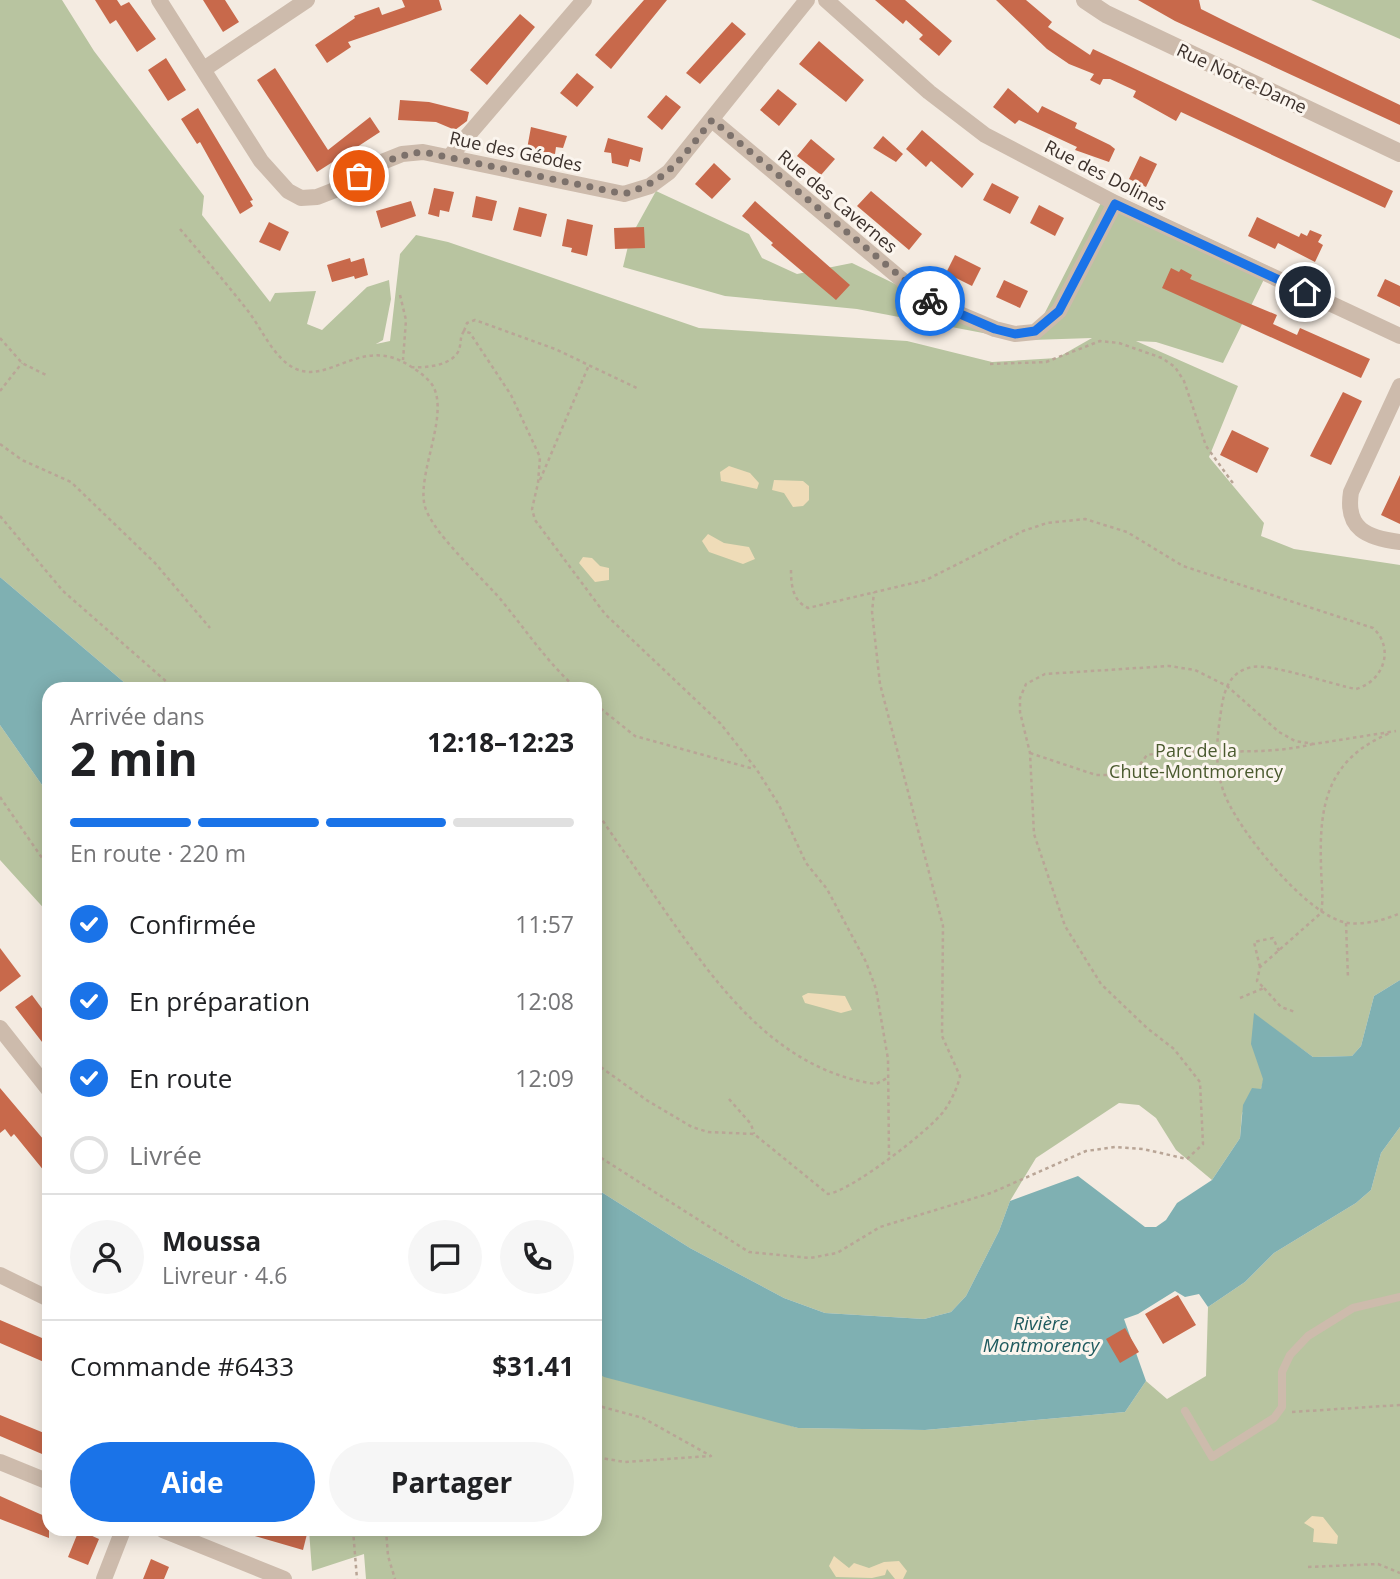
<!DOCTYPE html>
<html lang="fr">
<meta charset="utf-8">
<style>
body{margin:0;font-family:"Open Sans",sans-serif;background:#f6f6f6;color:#202124;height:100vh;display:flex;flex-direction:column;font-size:26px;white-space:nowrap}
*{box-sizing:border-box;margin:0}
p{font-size:23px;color:#757577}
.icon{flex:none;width:38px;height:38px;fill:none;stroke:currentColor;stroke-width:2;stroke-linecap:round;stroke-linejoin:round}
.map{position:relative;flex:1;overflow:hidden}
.details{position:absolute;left:42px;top:682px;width:560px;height:854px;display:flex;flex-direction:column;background:#fff;border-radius:21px;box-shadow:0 4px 18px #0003}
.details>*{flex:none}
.pin{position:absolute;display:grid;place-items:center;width:60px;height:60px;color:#fff;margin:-30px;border:4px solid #fff;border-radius:50%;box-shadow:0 2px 7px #0007}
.courier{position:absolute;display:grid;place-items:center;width:70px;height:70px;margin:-35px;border:5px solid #1a73e8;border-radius:50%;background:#fff;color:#222;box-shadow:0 2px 9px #0007}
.summary em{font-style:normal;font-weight:700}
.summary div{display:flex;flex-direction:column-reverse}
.summary{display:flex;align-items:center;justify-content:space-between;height:119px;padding:0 28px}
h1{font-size:46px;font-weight:700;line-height:52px}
.bar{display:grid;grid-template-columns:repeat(4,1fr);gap:10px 7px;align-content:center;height:84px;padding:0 28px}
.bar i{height:9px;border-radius:5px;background:#e0e0e0}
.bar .on{background:#1a73e8}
.bar p{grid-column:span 4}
.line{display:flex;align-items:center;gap:18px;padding:0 28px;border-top:2px solid #e0e0e0}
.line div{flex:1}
.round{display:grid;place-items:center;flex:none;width:74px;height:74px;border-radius:37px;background:#f6f6f6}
ol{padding:0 28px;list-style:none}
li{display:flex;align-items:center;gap:21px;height:77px}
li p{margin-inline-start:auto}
li .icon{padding:7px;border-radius:50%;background:#1a73e8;color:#fff;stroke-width:4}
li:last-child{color:#757577}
li i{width:38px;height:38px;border:4px solid #e0e0e0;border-radius:50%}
.action{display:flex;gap:14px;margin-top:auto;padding:14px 28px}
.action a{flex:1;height:80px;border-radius:42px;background:#1a73e8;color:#fff;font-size:28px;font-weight:700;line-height:80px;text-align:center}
.action a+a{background:#f6f6f6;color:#202124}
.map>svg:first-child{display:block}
.green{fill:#b8c4a0}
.sand{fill:#efdcb8}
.water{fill:#7fb0b2}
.building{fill:#c8694b}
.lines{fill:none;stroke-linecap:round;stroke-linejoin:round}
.path{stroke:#b9a596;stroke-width:2.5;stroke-dasharray:3.5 3.5;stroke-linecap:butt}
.service{stroke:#cdbbac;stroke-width:8}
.minor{stroke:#cdbbac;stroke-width:16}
.tertiary{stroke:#cdbbac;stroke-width:18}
.done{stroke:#7c716b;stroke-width:7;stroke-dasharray:0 12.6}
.route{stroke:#1a73e8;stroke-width:9}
.labels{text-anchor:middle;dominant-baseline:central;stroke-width:6;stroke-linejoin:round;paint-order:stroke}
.street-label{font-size:18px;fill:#3b302b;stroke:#fbf5ee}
.park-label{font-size:18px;fill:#4a5a2e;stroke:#fbf5ee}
.water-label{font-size:19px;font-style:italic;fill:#1f5a5e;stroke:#fbf5ee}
</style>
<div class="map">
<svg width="1400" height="1579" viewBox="0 0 1400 1579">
<rect width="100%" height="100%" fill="#f4ebe1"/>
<path class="green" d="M 0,0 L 62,0 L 94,51 L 204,196 L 202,215 L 270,302 L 275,293 L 316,291 L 307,324 L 322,330 L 367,287 L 389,280 L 391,299 L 383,340 L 376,344 L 390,341 L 400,254 L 416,235 L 448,242 L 699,328 L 907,341 L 992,362 L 1057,358 L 1092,338 L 1031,340 L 1107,191 L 1270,267 L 1223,363 L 1156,342 L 1136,341 L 1238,386 L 1209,457 L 1264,523 L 1261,536 L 1294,549 L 1400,565 L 1400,980 L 1374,996 L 1361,1046 L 1352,1056 L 1313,1057 L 1277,1031 L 1261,1089 L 1242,1113 L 1240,1138 L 1212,1180 L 1176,1150 L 1156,1118 L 1139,1105 L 1119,1103 L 1036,1158 L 1010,1201 L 999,1231 L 966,1296 L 951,1312 L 924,1319 L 825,1313 L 784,1298 L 690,1248 L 595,1188 L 595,690 L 132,689 L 0,577 Z
M 1311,0 L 1400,0 L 1400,39 Z
M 656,191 L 749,234 L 762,258 L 797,274 L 852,263 L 1004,337 L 857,309 L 725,296 L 623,267 L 630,238 Z
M 0,725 L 49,795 L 49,914 L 0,860 Z
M 1400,1127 L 1400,1579 L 366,1579 L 364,1554 L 312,1571 L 309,1530 L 595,1530 L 595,1364 L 798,1428 L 925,1430 L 1125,1412 L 1146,1381 L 1167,1399 L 1206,1376 L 1208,1307 L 1245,1282 L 1274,1253 L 1356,1203 L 1371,1190 L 1381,1153 Z"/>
<path class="sand" d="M 729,466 L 750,473 L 759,483 L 757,489 L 721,481 L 720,472 Z
M 774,480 L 803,481 L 809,486 L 809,500 L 803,506 L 793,507 L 784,493 L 772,490 Z
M 708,534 L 724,543 L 749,547 L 755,559 L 743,564 L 709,552 L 702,541 Z
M 583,557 L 592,558 L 600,566 L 609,568 L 609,580 L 595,582 L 579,563 Z
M 808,993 L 845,996 L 852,1010 L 841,1013 L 805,1003 L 802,996 Z
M 1312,1516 L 1323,1517 L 1338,1536 L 1337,1544 L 1313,1542 L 1314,1529 L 1304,1523 Z
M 834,1556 L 849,1568 L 854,1563 L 869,1568 L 884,1562 L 899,1561 L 907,1571 L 903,1579 L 895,1579 L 887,1569 L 885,1575 L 872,1578 L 836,1577 L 829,1566 Z"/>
<path class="water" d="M 0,577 L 132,689 L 49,690 L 49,795 L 0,725 Z
M 1400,980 L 1400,1127 L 1381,1153 L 1371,1190 L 1356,1203 L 1274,1253 L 1245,1282 L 1208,1307 L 1199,1294 L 1185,1297 L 1175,1291 L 1138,1314 L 1124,1319 L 1146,1381 L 1125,1412 L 925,1430 L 798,1428 L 604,1377 L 595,1371 L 595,1188 L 690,1248 L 784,1298 L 825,1313 L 924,1319 L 951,1312 L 966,1296 L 999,1231 L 1010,1201 L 1078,1176 L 1145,1227 L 1156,1227 L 1166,1220 L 1177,1203 L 1212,1180 L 1240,1138 L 1243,1105 L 1252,1088 L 1261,1089 L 1263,1079 L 1251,1044 L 1254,1013 L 1313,1057 L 1352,1056 L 1361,1046 L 1374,996 Z"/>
<path class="building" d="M 95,0 L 117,0 L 121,6 L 129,2 L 156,39 L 137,52 L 116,20 L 110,24 Z
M 203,0 L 225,0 L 239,22 L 223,32 Z
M 402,0 L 439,0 L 442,10 L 348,42 L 351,47 L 327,63 L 315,45 L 355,18 L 354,16 L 379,7 L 382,15 L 405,7 Z
M 644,0 L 667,0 L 611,69 L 595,55 Z
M 875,0 L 905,0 L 952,41 L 939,56 L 919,39 L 923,35 L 906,20 L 903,24 Z
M 996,0 L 1026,0 L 1052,22 L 1048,27 L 1090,55 L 1093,49 L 1393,191 L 1385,208 L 1181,112 L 1176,121 L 1133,97 L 1136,91 L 1110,79 L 1103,79 L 1100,85 L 1090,80 L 1094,74 L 1069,64 L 1047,49 Z
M 1138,0 L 1199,0 L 1201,9 L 1231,24 L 1400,105 L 1400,125 L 1175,21 Z
M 520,14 L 535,27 L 487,85 L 470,70 Z
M 732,22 L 746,34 L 700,84 L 686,73 Z
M 819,41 L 864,80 L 846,102 L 799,64 Z
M 166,58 L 186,90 L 168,101 L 148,70 Z
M 275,68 L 328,150 L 370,117 L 380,132 L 357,147 L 359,150 L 345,160 L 342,156 L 317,172 L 257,80 Z
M 577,73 L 594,87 L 577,107 L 560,93 Z
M 1008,88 L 1038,113 L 1042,106 L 1077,123 L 1075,128 L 1110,145 L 1115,149 L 1109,162 L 1075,150 L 1077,147 L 1019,120 L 1015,124 L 993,107 Z
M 778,89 L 797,104 L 779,126 L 760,110 Z
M 666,95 L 681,107 L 662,130 L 647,117 Z
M 400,100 L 429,102 L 469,112 L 467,121 L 455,130 L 436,122 L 398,120 Z
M 198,108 L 253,200 L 250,201 L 253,206 L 240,214 L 200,142 L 197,144 L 181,119 Z
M 531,127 L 567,136 L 563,148 L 556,147 L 555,154 L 527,149 Z
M 922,130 L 974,174 L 962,188 L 931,161 L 926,167 L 906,149 Z
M 883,136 L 903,154 L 896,162 L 873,148 Z
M 608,138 L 643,148 L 640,162 L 630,159 L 628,167 L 612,163 L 611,153 L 604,152 Z
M 811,139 L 835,159 L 821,175 L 797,156 Z
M 1140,156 L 1157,164 L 1146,187 L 1129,179 Z
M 714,163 L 731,179 L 712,199 L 695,184 Z
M 992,183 L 1019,197 L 1010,214 L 983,200 Z
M 434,188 L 454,192 L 449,212 L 440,210 L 439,217 L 428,214 Z
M 871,191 L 922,234 L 909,250 L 857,206 Z
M 476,196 L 497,201 L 492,221 L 472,217 Z
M 411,201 L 416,216 L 381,228 L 376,211 Z
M 755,201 L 850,285 L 836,300 L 771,245 L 773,243 L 742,216 Z
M 1039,205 L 1064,218 L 1055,236 L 1030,223 Z
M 519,207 L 547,214 L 541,237 L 513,230 Z
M 1257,217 L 1299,237 L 1301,233 L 1307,236 L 1310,230 L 1322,235 L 1318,242 L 1323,245 L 1315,262 L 1278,243 L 1275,249 L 1248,236 Z
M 567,219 L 593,225 L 587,256 L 571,252 L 572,248 L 562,246 Z
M 269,222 L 289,232 L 280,251 L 259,242 Z
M 644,227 L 645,248 L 615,249 L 614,228 Z
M 955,255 L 981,268 L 972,286 L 946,273 Z
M 350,258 L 351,262 L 364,258 L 368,275 L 355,279 L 354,276 L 332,282 L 327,265 Z
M 1171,268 L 1179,272 L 1181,269 L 1192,275 L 1190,279 L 1277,315 L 1273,324 L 1297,335 L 1300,328 L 1370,359 L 1361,378 L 1162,288 Z
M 1385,279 L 1400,286 L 1400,307 L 1377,296 Z
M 1004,280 L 1028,291 L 1020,308 L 996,297 Z
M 1343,392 L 1362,401 L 1331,465 L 1310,456 Z
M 1232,430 L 1269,448 L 1257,473 L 1220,455 Z
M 1400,475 L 1400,524 L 1381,515 Z
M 0,948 L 21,976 L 0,992 Z
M 32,995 L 49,1018 L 49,1051 L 15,1007 Z
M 0,1088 L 49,1146 L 49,1177 L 14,1134 L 11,1137 L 5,1129 L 0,1133 Z
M 1178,1295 L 1196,1325 L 1163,1344 L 1145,1314 Z
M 0,1320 L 49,1341 L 44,1362 L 0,1343 Z
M 1125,1328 L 1139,1352 L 1120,1363 L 1106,1339 Z
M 0,1415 L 49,1435 L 49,1457 L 0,1436 Z
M 0,1496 L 49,1518 L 49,1538 L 0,1519 Z
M 79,1530 L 99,1539 L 88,1565 L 68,1557 Z
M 248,1530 L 308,1530 L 303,1550 L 248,1534 Z
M 151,1559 L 169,1567 L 164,1579 L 143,1579 Z"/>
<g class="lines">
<path class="path" d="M 180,229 C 203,256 226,283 248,311 C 262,329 273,357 294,368 C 329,386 362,334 410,366 C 418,371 425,376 431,383 C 451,410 419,468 424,502 C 427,529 484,579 502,601 C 527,632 548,663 578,690
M 400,295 L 406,320 L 403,360
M 464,331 L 467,323 L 475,320 L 555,349 L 639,389
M 0,338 L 22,363 L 48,376
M 990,364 L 1046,362 L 1100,341 L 1119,343 L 1162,358 L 1175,367 L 1184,381 L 1206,446 L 1235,486
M 411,367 C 425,368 450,366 458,352 C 462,344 459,338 464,331 L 470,333 L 511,395 L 540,457 L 538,483 L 532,509 L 535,520 L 605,614 L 720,723 L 757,770 L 779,805 L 806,863 L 827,889 L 866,962 L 876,989 L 888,1059 L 889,1156
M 0,391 L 22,363
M 0,444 L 22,460 L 71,482 L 155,563 L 210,628
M 540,480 L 589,365
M 0,516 L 63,591 L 176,690
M 791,570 C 791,586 793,601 808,608 L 926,580 L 1023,531 L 1047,523 L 1085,519 L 1127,532 L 1183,566 L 1373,628 C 1395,648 1384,681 1356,689 C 1334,685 1270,663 1252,667 C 1229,672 1224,690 1221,711 C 1217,738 1214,763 1223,790 C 1235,827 1308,918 1348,923 C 1364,925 1386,920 1400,913
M 595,704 L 635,736 L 754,769
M 595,724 L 595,736
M 1030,753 L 1096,775 L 1132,775 L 1147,755 C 1202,746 1258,758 1313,744
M 0,797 L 49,868
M 595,809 C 618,844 642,877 665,911 C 717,985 774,1066 869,1083 L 876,1084 L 889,1077
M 1346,923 L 1348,978
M 1260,967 L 1254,942 L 1273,938 L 1279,951
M 1264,988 L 1281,1007 L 1295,1012
M 1240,998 L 1264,988 L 1257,981 L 1260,967 L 1321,913 C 1324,898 1321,880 1321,865 C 1319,803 1328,759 1390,733
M 595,1063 L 648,1101 L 692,1127 L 708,1132 L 754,1134 L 828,1194 C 851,1191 929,1131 944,1111 C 951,1101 957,1089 960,1076 L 942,1036 L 943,926 L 880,684 L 872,612 L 874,592
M 729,1099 L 751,1124 L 754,1134
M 595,1154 L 749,1252 L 810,1258 L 837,1253 L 880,1227 L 991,1193 L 1086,1151 L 1115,1147 L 1143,1149 L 1187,1159 L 1203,1144 L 1200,1082 L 1174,1049 L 1147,1028 L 1101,984 L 1065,926 L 1034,834 L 1030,753 L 1020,712 L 1020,698 L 1026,684 L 1045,674 L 1169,666 L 1195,670 L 1227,686 L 1279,732 L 1295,741 L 1314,744 L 1396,731
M 595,1405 L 643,1418 L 711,1456 L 625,1462 L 595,1457
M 1292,1412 L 1400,1405
M 353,1530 L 357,1579
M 386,1530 L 388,1556 L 395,1579
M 1308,1567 L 1378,1564 L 1400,1573"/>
<path class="service" d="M 1185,1411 L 1212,1457 L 1274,1418 L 1282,1407 L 1282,1372 L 1290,1355 L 1308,1336 L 1353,1308 L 1400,1297"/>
<path class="minor" d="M 159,0 L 261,161 L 288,191 L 301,198 L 317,197 L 335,190 L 382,162 L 402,154 L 423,152 L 624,194 L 650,186 L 669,172 L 807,0
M 826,0 L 929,92 L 985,135 L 1115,203 L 1400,336
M 204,69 L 307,0
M 712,120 L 926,300 L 995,329 L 1015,334 L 1035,332 L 1059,311 L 1115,203
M 451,155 L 584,0
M 1400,386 L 1351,492 C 1345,529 1367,538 1400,542
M 0,1028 L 49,1090
M 0,1275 L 49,1299
M 0,1462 L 49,1482
M 163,1530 L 284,1579
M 104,1579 L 123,1530"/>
<path class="tertiary" d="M 1085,0 L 1106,14 L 1400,153"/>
</g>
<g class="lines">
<path class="done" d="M 359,176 C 380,163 398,155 423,152 L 624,194 C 670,180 683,156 712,120 L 930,301"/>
<path class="route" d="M 930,301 L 995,329 L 1015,334 L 1035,331 L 1059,311 L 1115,204 L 1305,292"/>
</g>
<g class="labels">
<g class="street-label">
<text transform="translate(1242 78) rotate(25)">Rue Notre-Dame</text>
<text transform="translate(516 151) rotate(12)">Rue des Géodes</text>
<text transform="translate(1106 175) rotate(27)">Rue des Dolines</text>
<text transform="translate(838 201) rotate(40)">Rue des Cavernes</text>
</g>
<g class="park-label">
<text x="1196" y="750">Parc de la<tspan x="1196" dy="21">Chute-Montmorency</tspan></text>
</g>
<g class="water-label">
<text x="1041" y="1323">Rivière<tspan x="1041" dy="22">Montmorency</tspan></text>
</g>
</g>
</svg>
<div class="pin" style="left:359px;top:176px;background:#ea580c"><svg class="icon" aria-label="bag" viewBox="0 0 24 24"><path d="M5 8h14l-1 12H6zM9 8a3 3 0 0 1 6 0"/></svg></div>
<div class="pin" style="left:1305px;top:292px;background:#1f2937"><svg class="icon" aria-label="home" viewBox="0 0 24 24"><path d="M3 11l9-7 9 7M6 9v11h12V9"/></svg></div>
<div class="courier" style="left:930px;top:301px"><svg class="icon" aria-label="bike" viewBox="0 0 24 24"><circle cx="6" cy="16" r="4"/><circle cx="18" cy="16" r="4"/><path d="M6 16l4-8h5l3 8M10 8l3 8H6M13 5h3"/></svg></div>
<section class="details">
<div class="summary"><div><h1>2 min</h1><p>Arrivée dans</p></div><em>12:18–12:23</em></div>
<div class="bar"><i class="on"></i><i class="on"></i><i class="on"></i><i></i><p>En route · 220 m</p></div>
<ol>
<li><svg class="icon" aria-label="check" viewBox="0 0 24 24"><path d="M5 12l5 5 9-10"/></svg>Confirmée<p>11:57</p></li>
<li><svg class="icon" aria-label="check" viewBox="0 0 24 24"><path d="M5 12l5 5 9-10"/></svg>En préparation<p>12:08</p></li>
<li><svg class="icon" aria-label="check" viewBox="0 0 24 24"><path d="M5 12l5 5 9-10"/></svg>En route<p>12:09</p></li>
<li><i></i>Livrée</li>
</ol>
<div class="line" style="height:126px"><a class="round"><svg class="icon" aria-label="person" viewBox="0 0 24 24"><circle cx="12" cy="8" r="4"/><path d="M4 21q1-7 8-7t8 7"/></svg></a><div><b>Moussa</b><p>Livreur · 4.6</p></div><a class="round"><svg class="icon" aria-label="chat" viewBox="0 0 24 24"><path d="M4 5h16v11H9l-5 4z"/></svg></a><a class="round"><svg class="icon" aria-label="phone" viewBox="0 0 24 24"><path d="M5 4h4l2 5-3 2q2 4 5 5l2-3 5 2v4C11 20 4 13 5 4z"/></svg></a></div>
<div class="line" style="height:91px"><div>Commande #6433</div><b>$31.41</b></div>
<div class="action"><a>Aide</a><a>Partager</a></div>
</section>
</div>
